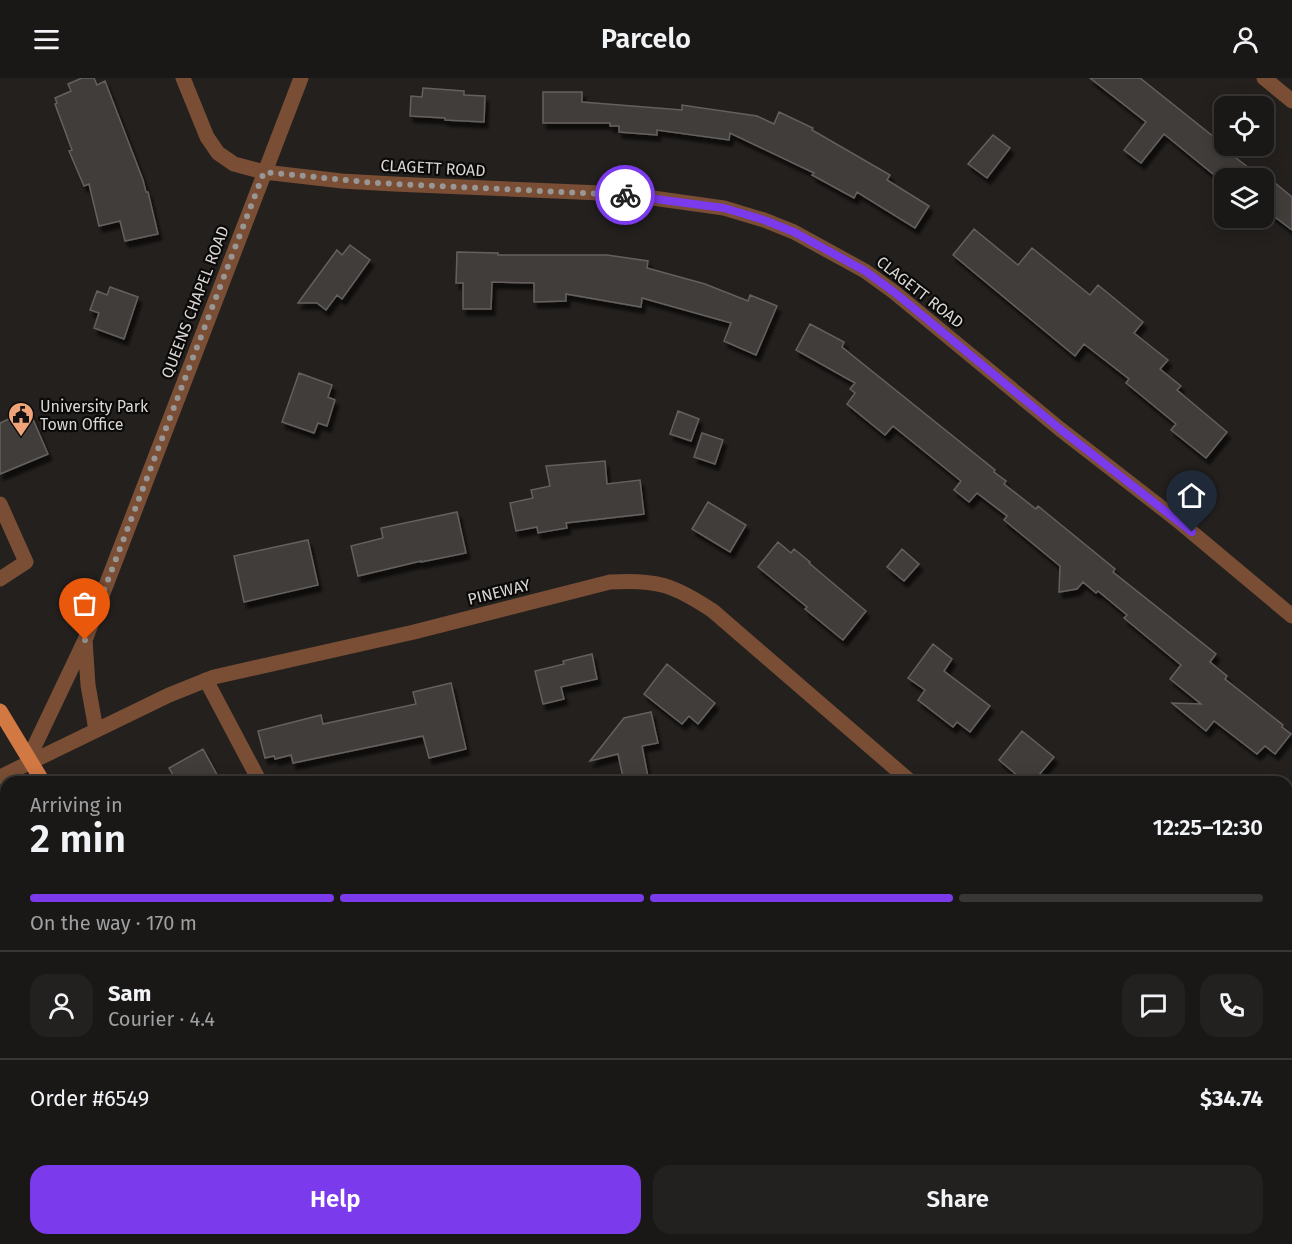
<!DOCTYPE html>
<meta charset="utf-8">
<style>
body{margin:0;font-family:"Fira Sans",sans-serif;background:#23211f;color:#f1f3f6;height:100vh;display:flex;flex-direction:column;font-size:22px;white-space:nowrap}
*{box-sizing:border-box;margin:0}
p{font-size:20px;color:#9fa0a1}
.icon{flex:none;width:33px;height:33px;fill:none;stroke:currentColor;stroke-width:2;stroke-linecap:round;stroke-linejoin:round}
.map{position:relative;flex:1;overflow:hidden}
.side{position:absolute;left:0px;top:698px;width:1293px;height:470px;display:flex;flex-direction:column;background:#1a1816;border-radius:18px 18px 0 0;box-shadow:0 3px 15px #0003,0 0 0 2px #383735}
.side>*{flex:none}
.tools{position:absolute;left:1214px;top:18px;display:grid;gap:12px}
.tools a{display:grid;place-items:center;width:60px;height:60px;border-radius:12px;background:#1a1816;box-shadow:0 3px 15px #0003,0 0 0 2px #383735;font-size:30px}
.pin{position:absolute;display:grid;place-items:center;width:51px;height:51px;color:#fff;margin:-62px -26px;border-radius:50% 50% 50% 0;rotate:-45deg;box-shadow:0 0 6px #0007}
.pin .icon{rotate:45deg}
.courier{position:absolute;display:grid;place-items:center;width:60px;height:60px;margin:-30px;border:4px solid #7c3aed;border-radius:50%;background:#fff;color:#222;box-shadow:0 2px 8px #0007}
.summary em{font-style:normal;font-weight:600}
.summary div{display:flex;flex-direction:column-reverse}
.summary{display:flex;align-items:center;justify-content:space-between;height:102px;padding:0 30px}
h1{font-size:39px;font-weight:600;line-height:45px}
.bar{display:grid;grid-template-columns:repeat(4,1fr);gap:9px 6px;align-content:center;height:72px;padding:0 30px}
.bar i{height:8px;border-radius:4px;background:#383735}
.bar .active{background:#7c3aed}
.bar p{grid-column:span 4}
.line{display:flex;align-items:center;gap:15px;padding:0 30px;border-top:2px solid #383735}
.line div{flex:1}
.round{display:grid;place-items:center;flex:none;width:63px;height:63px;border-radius:18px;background:#23211f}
.button{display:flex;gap:12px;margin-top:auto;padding:12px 30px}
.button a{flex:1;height:69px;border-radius:18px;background:#7c3aed;color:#fff;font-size:24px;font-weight:600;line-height:69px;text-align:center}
.button a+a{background:#23211f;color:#f1f3f6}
header{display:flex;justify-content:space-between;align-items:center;height:78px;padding:0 30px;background:#1a1816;font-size:27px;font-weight:600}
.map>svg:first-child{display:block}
.building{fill:#403d3a;stroke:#65605e;stroke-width:1.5;filter:url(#shadow)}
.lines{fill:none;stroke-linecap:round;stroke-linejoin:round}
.service{stroke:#794e35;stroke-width:15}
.minor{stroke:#794e35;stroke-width:15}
.primary{stroke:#d17843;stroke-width:15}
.done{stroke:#999795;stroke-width:6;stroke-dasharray:0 10.8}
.route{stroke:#7c3aed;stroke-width:8}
.labels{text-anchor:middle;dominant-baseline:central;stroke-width:4.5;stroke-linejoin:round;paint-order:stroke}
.street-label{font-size:16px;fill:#d9d7d5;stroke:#0b0a09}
.poi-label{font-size:16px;fill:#d9d7d5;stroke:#0b0a09;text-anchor:start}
</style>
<header><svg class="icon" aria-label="menu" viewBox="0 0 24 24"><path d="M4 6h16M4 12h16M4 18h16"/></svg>Parcelo<svg class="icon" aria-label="person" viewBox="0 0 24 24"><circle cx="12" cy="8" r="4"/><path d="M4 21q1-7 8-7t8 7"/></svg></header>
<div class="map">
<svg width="1292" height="1166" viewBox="0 0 1292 1166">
<defs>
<filter id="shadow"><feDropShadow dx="3.5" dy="6" stdDeviation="1.5" flood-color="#0009"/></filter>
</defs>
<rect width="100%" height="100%" fill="#23201e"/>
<path class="building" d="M 82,0 L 94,0 L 97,7 L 105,3 L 143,102 L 146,114 L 148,114 L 158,156 L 125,163 L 120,143 L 99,148 L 89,106 L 84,108 L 69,73 L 72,72 L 55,26 L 57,25 L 55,20 L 71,13 L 68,6 Z
M 1090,0 L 1140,0 L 1229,71 L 1227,73 L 1262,100 L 1218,100 L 1164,56 L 1141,85 L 1124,72 L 1146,44 Z
M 423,10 L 464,13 L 464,17 L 485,18 L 484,44 L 445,42 L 445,40 L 410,38 L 411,18 L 422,19 Z
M 543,14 L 582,14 L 582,24 L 682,32 L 682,27 L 757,38 L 774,46 L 779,34 L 813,50 L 812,52 L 890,97 L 887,102 L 929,128 L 915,150 L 857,114 L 854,120 L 812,97 L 814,95 L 730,55 L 729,62 L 657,52 L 657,57 L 619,54 L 619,48 L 610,48 L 610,45 L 543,45 Z
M 993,57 L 1010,70 L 987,100 L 968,86 Z
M 1263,95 L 1292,119 L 1292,152 L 1263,130 Z
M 974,151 L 1018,187 L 1032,170 L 1090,217 L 1098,207 L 1143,244 L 1134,255 L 1168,282 L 1160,291 L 1181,308 L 1177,312 L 1227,354 L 1206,380 L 1171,352 L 1176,346 L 1126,305 L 1129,301 L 1084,266 L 1075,278 L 953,177 Z
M 350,167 L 370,182 L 342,221 L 337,217 L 326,232 L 317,225 L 298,225 L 337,172 L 342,177 Z
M 457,174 L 498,175 L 498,177 L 607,177 L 648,183 L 647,190 L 705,206 L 748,223 L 750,217 L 777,228 L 756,277 L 724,263 L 731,245 L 642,220 L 641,229 L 566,216 L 566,223 L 534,224 L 534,205 L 492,204 L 491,231 L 463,231 L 463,205 L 456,205 Z
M 110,209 L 138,219 L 124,261 L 94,250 L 99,235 L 90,232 L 97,213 L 107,217 Z
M 810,246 L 844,264 L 842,269 L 995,392 L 994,394 L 1006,403 L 1004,406 L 1036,431 L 1038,428 L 1115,491 L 1113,494 L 1216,576 L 1210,584 L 1227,598 L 1225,601 L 1283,647 L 1282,649 L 1291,656 L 1275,676 L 1265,668 L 1257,676 L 1214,643 L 1206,653 L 1172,625 L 1201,626 L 1170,601 L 1181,587 L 1124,540 L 1127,537 L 1098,513 L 1096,515 L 1083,504 L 1077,511 L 1059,514 L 1060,488 L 1004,442 L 1007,438 L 977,415 L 969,424 L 954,412 L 961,403 L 893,348 L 885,357 L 847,326 L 855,315 L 850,311 L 855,305 L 796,272 Z
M 299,295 L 332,307 L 328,319 L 335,322 L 327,348 L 318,345 L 314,355 L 282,344 Z
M 29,332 L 48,376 L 0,396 L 0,345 Z
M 678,333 L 699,341 L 691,363 L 670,356 Z
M 702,355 L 723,362 L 715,386 L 694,379 Z
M 605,383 L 607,406 L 640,402 L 644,436 L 566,445 L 567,450 L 538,455 L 537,449 L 516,453 L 510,425 L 533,420 L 531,412 L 550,408 L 546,388 Z
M 708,424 L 746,447 L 730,474 L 692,451 Z
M 457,434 L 466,475 L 421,484 L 421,483 L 358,498 L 351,468 L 383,460 L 381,450 Z
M 308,462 L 318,507 L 244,524 L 234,478 Z
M 778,464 L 791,475 L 794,471 L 810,484 L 809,485 L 866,533 L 843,562 L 805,531 L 807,529 L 758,489 Z
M 902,471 L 919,486 L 904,503 L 887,489 Z
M 933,566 L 952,581 L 944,593 L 990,628 L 970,654 L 957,644 L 953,649 L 918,622 L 925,612 L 908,600 Z
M 592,576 L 597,601 L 561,609 L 564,621 L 543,626 L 535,593 L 564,586 L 563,583 Z
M 667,586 L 715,625 L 698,646 L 689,638 L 682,646 L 644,616 Z
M 451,605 L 466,671 L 429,680 L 423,658 L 293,685 L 291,677 L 275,681 L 274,678 L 265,680 L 258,653 L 321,637 L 323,646 L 416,626 L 413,614 Z
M 651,634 L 658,665 L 642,668 L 649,704 L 624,704 L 618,676 L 590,683 L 624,640 Z
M 1022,653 L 1054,679 L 1033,704 L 1025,704 L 999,682 Z
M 203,671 L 221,704 L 177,704 L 169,690 Z"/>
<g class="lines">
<path class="service" d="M 0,426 L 26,484 L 0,501
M 206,602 L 260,704
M 665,1166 L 674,1161"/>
<path class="minor" d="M 183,0 L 207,59 L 218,75 L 234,86 L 264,94 L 342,103 L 394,106 L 624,116 L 724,130 L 764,142 L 794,154 L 865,193 L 894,214 L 1060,351 L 1176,441 L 1292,538
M 1264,0 L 1292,23
M 85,562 L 88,607 L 96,652
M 32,684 L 35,667 L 85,562 L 301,0
M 0,699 L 169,617 L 214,599 L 414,554 L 610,504 C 657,501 674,507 713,533 L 911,704
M 1287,1009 L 1292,1013
M 0,1116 L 6,1113
M 714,1161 L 717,1166
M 1143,1166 L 1150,1161"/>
<path class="primary" d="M 0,633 L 43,704
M 293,1161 L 295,1166"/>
</g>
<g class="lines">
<path class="done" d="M 85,562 L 264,94 L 376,105 L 625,117"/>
<path class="route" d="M 625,117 L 724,130 L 764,142 L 794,154 L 865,193 L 894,214 L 1060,351 L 1192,454"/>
</g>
<defs>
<symbol id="civic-pin" viewBox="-11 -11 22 30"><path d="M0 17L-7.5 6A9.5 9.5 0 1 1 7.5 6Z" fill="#efa378" stroke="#0b0a09"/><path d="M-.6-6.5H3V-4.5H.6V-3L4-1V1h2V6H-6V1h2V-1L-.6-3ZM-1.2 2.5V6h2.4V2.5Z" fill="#111"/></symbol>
</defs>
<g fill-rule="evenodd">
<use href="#civic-pin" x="6" y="322" width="30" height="40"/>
</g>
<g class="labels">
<g class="street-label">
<text transform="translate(433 90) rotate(3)">CLAGETT ROAD</text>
<text transform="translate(920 214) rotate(38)">CLAGETT ROAD</text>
<text transform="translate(195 224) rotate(-69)">QUEENS CHAPEL ROAD</text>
<text transform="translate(499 514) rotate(-14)">PINEWAY</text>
</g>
<g class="poi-label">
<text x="40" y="328">University Park<tspan x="40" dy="18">Town Office</tspan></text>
</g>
</g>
</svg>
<div class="tools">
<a><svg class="icon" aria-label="locate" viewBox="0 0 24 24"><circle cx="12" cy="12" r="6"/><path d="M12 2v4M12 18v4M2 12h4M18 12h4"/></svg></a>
<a><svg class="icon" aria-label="layers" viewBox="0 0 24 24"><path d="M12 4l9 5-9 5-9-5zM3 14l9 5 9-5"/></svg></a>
</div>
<div class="pin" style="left:85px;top:562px;background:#ea580c"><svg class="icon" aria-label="bag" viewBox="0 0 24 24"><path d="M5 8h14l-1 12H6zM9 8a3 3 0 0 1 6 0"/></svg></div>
<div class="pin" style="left:1192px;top:454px;background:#1f2937"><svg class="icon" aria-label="home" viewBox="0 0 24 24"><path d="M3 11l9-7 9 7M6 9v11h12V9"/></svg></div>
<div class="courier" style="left:625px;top:117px"><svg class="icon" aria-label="bike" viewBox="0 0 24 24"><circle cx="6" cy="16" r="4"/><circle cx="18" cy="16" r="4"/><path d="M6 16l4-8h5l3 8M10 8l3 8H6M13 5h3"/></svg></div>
<section class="side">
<div class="summary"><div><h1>2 min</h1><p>Arriving in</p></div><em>12:25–12:30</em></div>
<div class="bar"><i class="active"></i><i class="active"></i><i class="active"></i><i></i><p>On the way · 170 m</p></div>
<div class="line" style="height:108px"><a class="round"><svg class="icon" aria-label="person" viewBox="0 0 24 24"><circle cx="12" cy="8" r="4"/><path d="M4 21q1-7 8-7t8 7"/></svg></a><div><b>Sam</b><p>Courier · 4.4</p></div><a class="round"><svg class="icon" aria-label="chat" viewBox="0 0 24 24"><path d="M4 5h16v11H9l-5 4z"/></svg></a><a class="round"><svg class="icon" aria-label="phone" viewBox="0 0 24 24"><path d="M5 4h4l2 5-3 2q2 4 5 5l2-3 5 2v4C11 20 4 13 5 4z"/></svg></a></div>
<div class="line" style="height:78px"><div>Order #6549</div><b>$34.74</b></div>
<div class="button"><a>Help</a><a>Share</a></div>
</section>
</div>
